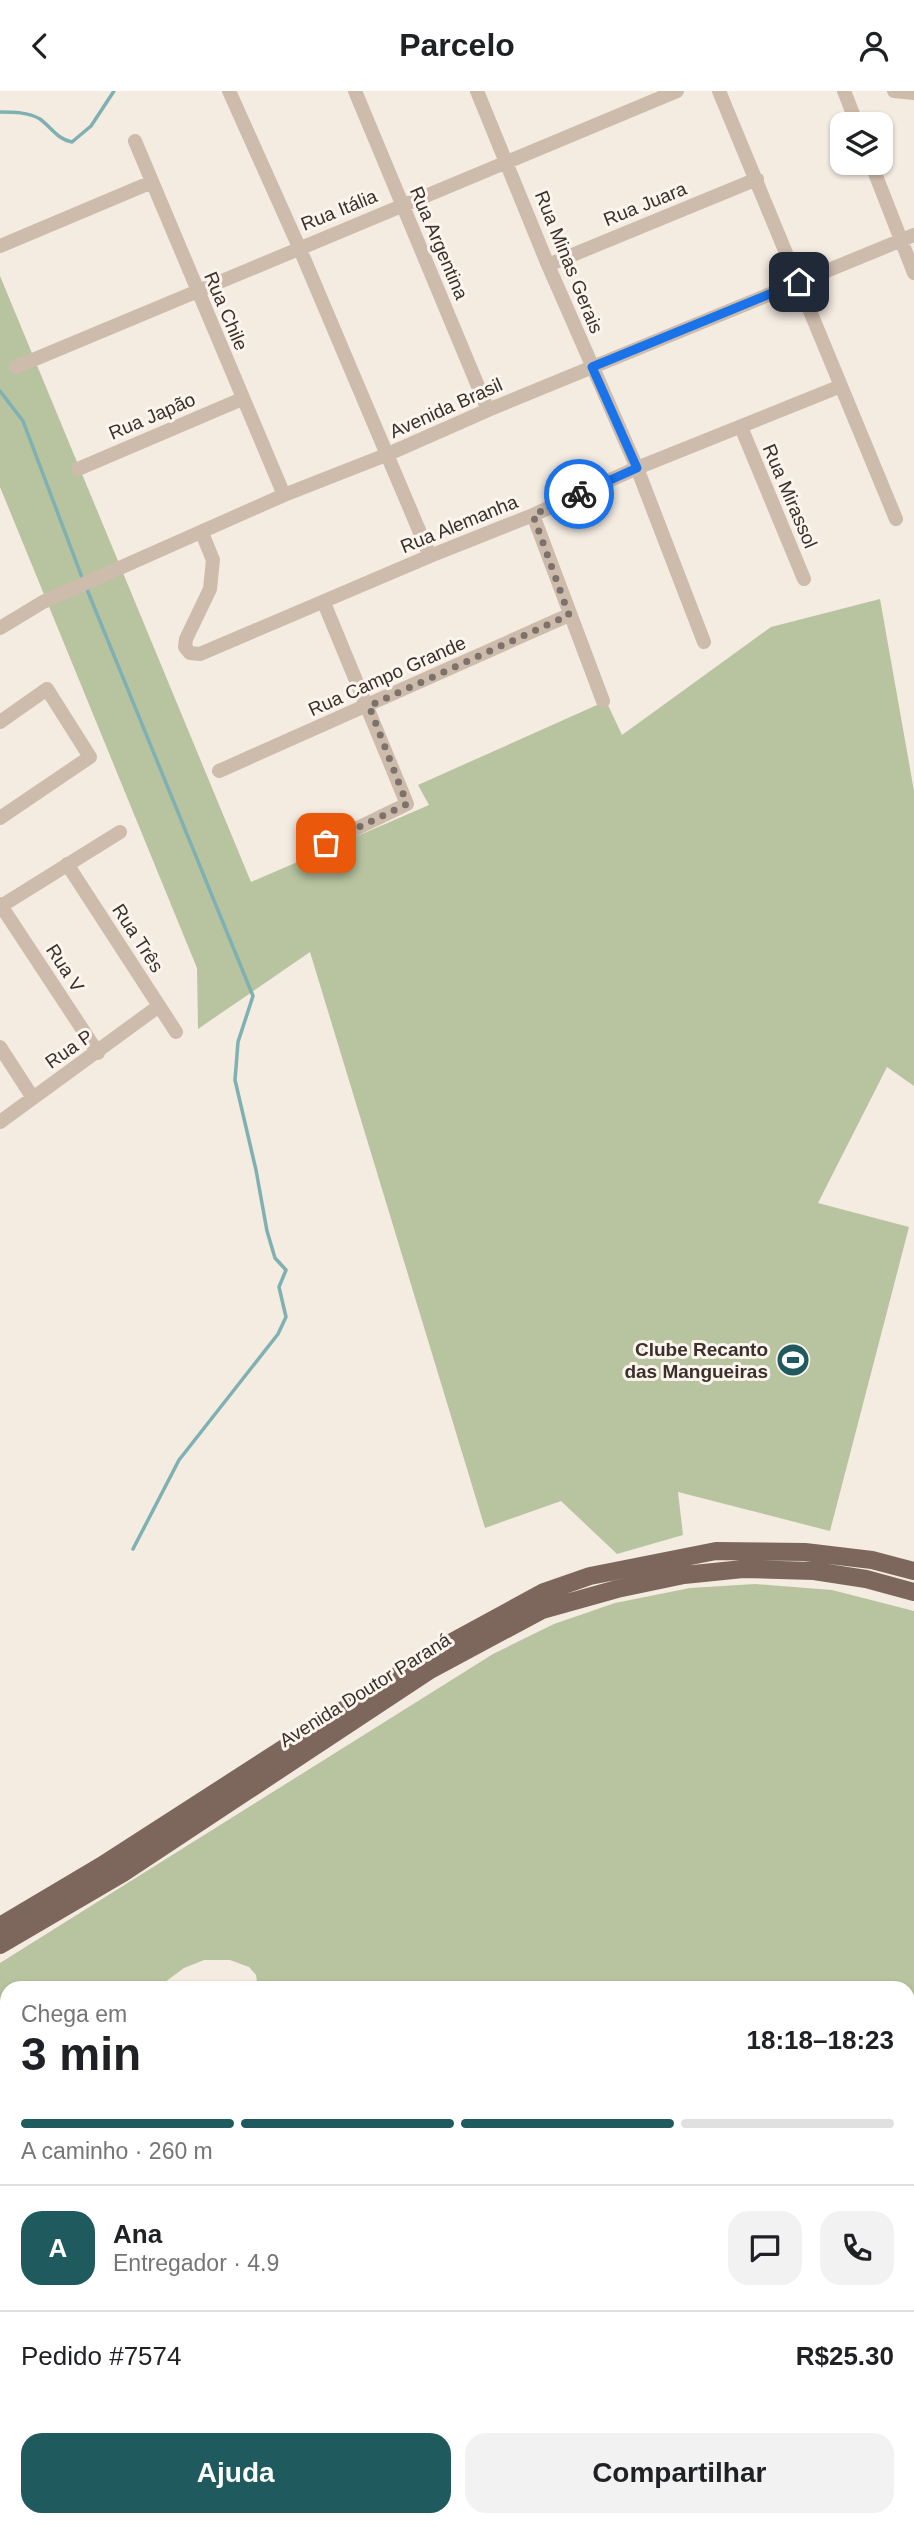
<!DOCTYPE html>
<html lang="pt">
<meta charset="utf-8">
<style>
body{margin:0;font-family:Arial,sans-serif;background:#f2f2f2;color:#202124;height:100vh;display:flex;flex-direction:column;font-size:26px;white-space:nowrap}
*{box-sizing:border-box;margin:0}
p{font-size:23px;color:#757577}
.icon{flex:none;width:38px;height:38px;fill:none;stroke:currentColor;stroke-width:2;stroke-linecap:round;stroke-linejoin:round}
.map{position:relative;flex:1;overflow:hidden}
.side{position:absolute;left:0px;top:1890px;width:915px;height:546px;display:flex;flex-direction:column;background:#fff;border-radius:21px 21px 0 0;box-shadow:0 2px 5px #0004}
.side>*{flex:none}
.buttons{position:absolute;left:830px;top:21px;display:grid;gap:14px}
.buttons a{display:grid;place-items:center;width:63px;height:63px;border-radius:14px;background:#fff;box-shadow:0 2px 5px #0004;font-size:35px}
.pin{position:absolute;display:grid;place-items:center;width:60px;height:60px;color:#fff;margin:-30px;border-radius:14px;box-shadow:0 4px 10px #0006}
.courier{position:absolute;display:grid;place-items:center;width:70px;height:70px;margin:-35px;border:5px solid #1a73e8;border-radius:50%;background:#fff;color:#222;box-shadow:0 2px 9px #0007}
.headline em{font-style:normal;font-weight:800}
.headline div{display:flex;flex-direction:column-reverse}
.headline{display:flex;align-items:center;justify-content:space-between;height:119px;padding:0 21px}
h1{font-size:46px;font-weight:800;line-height:52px}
.bar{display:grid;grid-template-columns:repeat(4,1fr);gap:10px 7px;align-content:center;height:84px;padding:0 21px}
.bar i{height:9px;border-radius:5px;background:#e0e0e0}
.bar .current{background:#1f5a5e}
.bar p{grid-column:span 4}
.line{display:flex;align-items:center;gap:18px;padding:0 21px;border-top:2px solid #e0e0e0}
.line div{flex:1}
.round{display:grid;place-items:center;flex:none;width:74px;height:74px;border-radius:21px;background:#f2f2f2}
.action{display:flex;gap:14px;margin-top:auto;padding:14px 21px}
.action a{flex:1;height:80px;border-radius:21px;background:#1f5a5e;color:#fff;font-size:28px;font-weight:800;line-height:80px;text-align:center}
.action a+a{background:#f2f2f2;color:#202124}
header{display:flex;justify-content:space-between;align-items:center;height:91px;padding:0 21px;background:#fff;font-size:32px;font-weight:800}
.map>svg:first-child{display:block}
.green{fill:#b8c4a0}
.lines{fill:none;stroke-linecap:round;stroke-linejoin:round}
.stream{stroke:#7fb0b2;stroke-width:3.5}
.minor{stroke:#cdbbac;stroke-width:14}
.major{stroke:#7d675c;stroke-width:18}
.done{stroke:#7c716b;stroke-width:7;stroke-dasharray:0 12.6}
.route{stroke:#1a73e8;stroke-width:9}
.labels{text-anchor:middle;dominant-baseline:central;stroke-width:6;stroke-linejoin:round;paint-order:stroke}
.street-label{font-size:19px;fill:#3b302b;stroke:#fbf5ee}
.poi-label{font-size:19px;font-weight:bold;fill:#3b302b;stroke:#fbf5ee;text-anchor:end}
</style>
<header><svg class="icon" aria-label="back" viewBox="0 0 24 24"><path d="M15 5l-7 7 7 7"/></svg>Parcelo<svg class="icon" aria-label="person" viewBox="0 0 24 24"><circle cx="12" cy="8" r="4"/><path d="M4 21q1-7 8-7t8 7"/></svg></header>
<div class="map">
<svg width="914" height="2436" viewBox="0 0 914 2436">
<rect width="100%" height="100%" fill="#f4ebe1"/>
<path class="green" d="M 0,185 L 251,791 L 429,714 L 418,694 L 606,610 L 622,644 L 771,536 L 880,508 L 914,700 L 914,995 L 887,976 L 818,1112 L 909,1136 L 830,1440 L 678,1401 L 683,1444 L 617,1463 L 561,1410 L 485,1437 L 310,861 L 198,938 L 197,877 L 0,396 Z
M 755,1493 L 832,1499 L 914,1520 L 914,2153 L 908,2153 L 908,1897 L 258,1897 L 256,1884 L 249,1876 L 230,1869 L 204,1869 L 184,1877 L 157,1897 L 7,1897 L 7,2181 L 0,2188 L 0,1872 L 493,1563 L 554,1533 L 615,1512 L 690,1497 Z
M 7,2212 L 7,2376 L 0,2366 L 0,2220 Z
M 43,2429 L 267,2429 L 268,2436 L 47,2436 Z"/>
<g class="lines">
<path class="stream" d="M 0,21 C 13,21 28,21 40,28 C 52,37 57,48 72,51 L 91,35 L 114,0
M 0,300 L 23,330 L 83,489
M 86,496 L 253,905 L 238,951 L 235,989 L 256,1079 L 267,1140 L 275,1167 L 286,1179 L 279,1196 L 286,1226 L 278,1243 L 179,1369 L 133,1458"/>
<path class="minor" d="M 229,0 L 299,156 L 430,465
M 355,0 L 488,319
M 477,0 L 548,174 L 637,377 L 704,551
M 719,0 L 896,428
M 844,0 L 857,33
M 894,0 L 914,2
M 135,50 L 284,404
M 871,72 L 914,182
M 0,155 L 152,91
M 548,174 L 757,88
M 16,276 L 677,0
M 741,336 L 804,488
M 78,378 L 242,308
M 533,424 L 603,610
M 202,442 L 213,469 L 210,498 L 186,548 L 185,556 L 190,562 L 200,563 L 430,465 L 533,424 L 637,377 L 841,295
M 0,537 L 43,511 L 284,404 L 386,364 L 488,319 L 914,144
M 0,631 L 47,598 L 90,666 L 0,727
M 219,680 L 569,524
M 306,762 L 407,713 L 324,512
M 67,773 L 176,941
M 0,813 L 98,962
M 1,815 L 120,741
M 0,956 L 33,1007
M 0,1031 L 159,915"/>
<path class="major" d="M 0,1835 L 101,1775 L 432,1562 L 544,1501 L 590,1485 L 716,1460 L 805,1461 L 872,1469 L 914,1480
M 0,1854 L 123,1782 L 430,1579 L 542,1519 L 617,1498 L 684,1484 L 743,1478 L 814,1480 L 866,1488 L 914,1501
M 0,2399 L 7,2409
M 21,2429 L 25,2436"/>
</g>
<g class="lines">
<path class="done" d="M 326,752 L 407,713 L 369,615 L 569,524 L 533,424 L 579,403"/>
<path class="route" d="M 579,403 L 637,377 L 592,276 L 799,191"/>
</g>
<defs>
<symbol id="stadium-disc" viewBox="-11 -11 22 22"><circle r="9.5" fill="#1f5a5e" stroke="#fbf5ee"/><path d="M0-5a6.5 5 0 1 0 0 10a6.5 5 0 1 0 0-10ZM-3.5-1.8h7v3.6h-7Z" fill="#fff"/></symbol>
</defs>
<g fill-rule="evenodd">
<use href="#stadium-disc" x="774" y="1250" width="38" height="38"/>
</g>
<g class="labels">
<g class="street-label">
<text transform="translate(645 113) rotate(-22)">Rua Juara</text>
<text transform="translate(339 119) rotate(-22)">Rua Itália</text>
<text transform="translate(439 152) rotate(67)">Rua Argentina</text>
<text transform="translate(569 171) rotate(68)">Rua Minas Gerais</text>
<text transform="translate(226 220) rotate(67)">Rua Chile</text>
<text transform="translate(446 317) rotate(-24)">Avenida Brasil</text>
<text transform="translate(152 325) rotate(-23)">Rua Japão</text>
<text transform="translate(790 405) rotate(67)">Rua Mirassol</text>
<text transform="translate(459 433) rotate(-22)">Rua Alemanha</text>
<text transform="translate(387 585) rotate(-24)">Rua Campo Grande</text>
<text transform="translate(138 847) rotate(57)">Rua Três</text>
<text transform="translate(65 877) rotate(57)">Rua V</text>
<text transform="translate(69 958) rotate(-35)">Rua P</text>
<text transform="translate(365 1599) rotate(-32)">Avenida Doutor Paraná</text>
</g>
<g class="poi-label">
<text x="768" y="1258">Clube Recanto<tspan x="768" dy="22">das Mangueiras</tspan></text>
</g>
</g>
</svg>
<div class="buttons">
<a><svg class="icon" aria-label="layers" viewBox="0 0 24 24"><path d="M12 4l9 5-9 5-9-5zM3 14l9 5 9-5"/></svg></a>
</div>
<div class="pin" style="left:326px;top:752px;background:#ea580c"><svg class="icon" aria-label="bag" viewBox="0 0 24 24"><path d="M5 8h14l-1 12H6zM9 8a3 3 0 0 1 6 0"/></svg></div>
<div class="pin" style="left:799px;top:191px;background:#1f2937"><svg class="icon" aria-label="home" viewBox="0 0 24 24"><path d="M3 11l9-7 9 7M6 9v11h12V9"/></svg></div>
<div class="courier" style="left:579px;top:403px"><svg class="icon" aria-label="bike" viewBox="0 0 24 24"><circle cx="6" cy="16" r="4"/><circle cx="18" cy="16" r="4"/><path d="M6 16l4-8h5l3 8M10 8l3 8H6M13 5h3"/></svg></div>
<section class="side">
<div class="headline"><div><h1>3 min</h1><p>Chega em</p></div><em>18:18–18:23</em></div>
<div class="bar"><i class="current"></i><i class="current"></i><i class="current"></i><i></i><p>A caminho · 260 m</p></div>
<div class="line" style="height:126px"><b class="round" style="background:#1f5a5e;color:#fff">A</b><div><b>Ana</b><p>Entregador · 4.9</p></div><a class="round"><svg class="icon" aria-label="chat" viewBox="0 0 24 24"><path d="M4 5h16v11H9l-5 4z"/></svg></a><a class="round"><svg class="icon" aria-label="phone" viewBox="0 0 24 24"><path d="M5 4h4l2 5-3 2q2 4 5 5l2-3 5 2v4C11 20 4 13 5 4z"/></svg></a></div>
<div class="line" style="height:91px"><div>Pedido #7574</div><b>R$25.30</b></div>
<div class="action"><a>Ajuda</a><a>Compartilhar</a></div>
</section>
</div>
